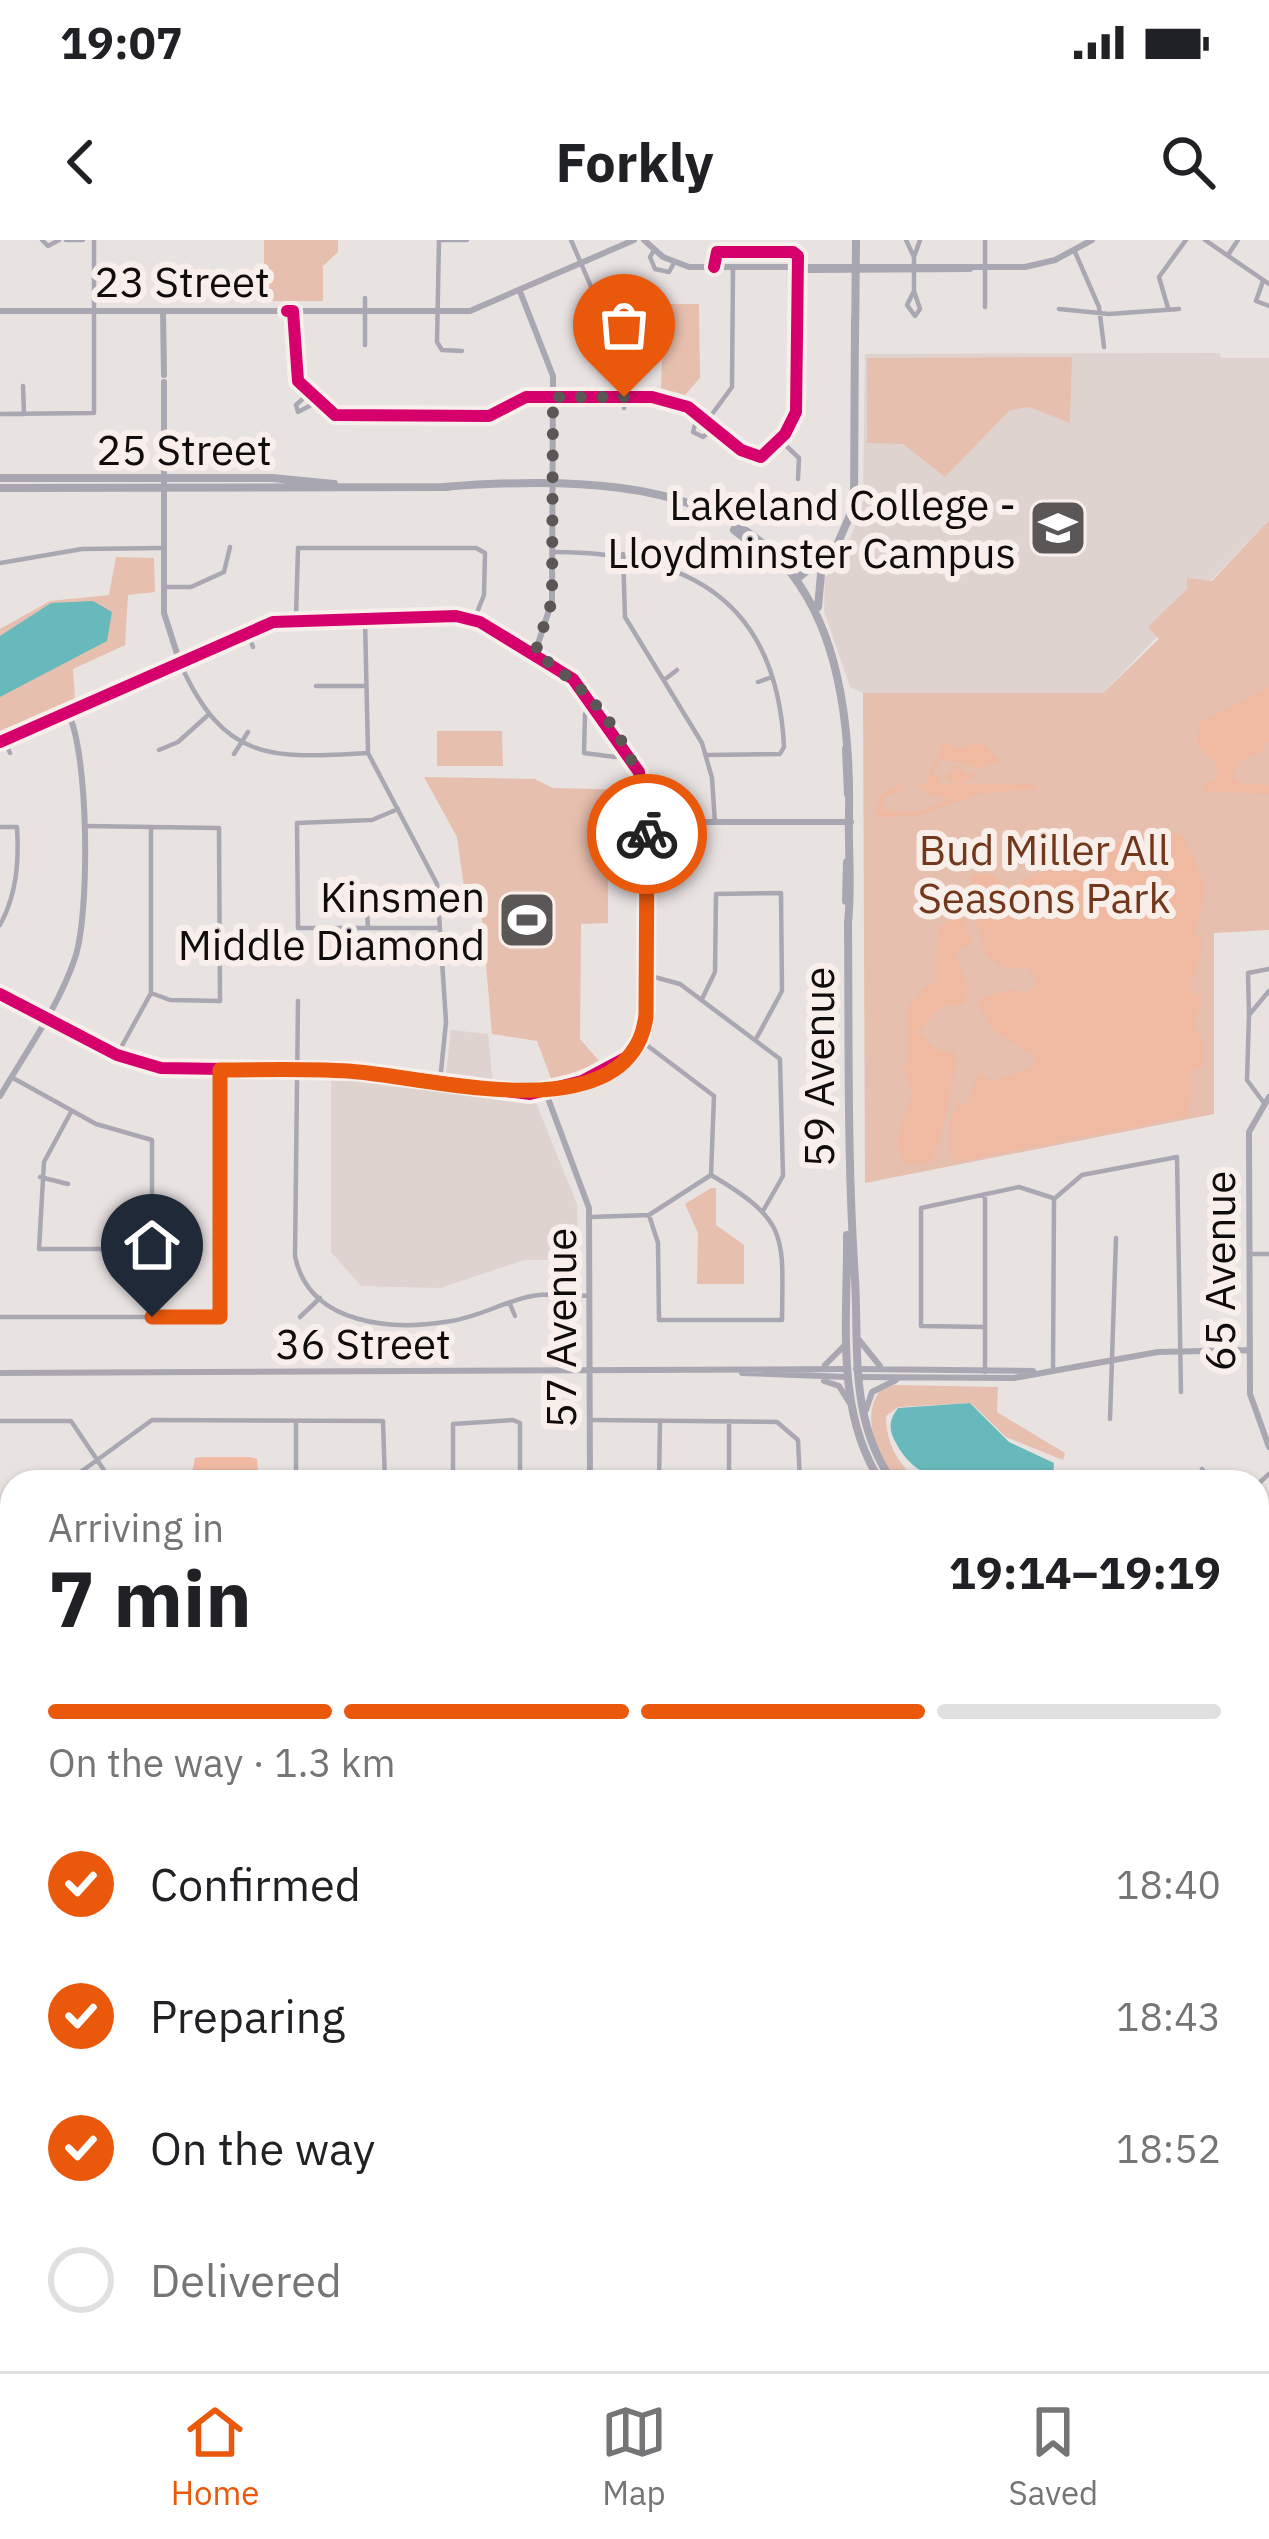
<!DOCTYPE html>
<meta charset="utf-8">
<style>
body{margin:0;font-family:"IBM Plex Sans",sans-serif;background:#f6f6f6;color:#202124;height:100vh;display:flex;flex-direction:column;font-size:45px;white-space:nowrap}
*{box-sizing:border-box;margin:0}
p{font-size:39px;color:#757577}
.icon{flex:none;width:66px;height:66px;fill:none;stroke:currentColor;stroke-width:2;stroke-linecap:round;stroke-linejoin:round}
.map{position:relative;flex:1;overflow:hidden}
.panel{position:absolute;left:0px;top:1230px;width:1269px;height:903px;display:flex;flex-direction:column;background:#fff;border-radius:36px 36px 0 0;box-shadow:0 3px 9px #0004}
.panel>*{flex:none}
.pin{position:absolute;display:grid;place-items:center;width:102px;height:102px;color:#fff;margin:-123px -51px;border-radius:50% 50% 50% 0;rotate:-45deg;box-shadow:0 0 12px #0007}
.pin .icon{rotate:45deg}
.courier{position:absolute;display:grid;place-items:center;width:120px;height:120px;margin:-60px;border:9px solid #ea580c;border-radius:50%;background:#fff;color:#222;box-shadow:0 3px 15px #0007}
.overview em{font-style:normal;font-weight:800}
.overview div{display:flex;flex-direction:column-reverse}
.overview{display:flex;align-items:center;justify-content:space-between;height:204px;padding:0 48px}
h1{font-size:78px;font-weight:800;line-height:90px}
.bar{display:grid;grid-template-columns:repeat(4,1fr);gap:18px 12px;align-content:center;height:144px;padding:0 48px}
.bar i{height:15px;border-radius:9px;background:#e0e0e0}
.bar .selected{background:#ea580c}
.bar p{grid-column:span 4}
ol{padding:0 48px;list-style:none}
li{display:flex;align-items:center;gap:36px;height:132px}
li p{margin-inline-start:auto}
li .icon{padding:12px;border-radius:50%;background:#ea580c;color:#fff;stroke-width:4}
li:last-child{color:#757577}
li i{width:66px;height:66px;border:6px solid #e0e0e0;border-radius:50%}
.status{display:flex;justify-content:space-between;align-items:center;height:84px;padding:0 60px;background:#fff;direction:ltr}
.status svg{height:33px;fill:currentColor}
header{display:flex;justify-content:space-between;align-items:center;height:156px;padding:0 48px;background:#fff;font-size:54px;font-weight:800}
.dock{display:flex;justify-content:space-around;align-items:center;height:168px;border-top:3px solid #e0e0e0;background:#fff;font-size:33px;color:#757577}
.dock a{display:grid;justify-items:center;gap:6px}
.dock .selected{color:#ea580c}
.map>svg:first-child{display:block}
.built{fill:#ded3cf}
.industrial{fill:#e9dbd2}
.green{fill:#e7bfae}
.forest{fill:#f0b9a2}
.water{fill:#68b9bb}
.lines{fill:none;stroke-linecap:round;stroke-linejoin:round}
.stream{stroke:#68b9bb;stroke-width:3}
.minor{stroke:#a9a7b1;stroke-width:4.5}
.tertiary{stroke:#a9a7b1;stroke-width:6}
.secondary{stroke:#a8a6b0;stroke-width:8}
.trunk{stroke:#aaa7b0;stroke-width:10}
.rail-casing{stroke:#aca8ac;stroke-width:8}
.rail{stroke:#f8efeb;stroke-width:3;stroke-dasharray:9;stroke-linecap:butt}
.cycleway-casing{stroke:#f8efeb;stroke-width:20}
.cycleway{stroke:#d6006c;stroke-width:12}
.done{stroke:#5b5756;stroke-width:12;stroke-dasharray:0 21.6}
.route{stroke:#ea580c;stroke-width:15}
.labels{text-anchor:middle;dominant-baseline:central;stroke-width:12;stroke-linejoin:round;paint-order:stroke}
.street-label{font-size:42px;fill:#0f0c0b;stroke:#f8efeb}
.poi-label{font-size:42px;fill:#0f0c0b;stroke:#f8efeb;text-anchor:end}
.park-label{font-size:42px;fill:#73371b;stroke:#f8efeb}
</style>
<div class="status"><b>19:07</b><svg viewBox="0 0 49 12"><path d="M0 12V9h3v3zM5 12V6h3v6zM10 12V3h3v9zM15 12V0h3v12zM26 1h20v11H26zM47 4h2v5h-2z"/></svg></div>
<header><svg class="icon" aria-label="back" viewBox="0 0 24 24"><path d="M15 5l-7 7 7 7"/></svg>Forkly<svg class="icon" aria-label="search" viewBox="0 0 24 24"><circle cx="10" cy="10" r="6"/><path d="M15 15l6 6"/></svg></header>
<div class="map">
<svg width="1269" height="2131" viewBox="0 0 1269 2131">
<rect width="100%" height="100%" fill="#e8e2e1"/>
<path class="built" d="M 1220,113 L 1221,118 L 1269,118 L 1269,280 L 1103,453 L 863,453 L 850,447 L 824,371 L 825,338 L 851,297 L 863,262 L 865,114 Z
M 451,790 L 488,794 L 493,844 L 446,834 Z
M 331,839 L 536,863 L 577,964 L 578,1020 L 524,1020 L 440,1048 L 361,1046 L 331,1012 Z
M 0,1576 L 12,1576 L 12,1712 L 0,1712 Z"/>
<path class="industrial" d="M 859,2121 L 1041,2121 L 1041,2131 L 859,2131 Z
M 1054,2121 L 1204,2121 L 1194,2131 L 1054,2131 Z"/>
<path class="green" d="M 264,0 L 338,0 L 338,12 L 323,26 L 323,61 L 264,61 Z
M 699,64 L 700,138 L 685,155 L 661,148 L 662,117 L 638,64 Z
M 1072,117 L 1070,183 L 1029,167 L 1010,170 L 945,237 L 903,204 L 867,203 L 867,118 Z
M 1269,280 L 1269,690 L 1214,693 L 1214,874 L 865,943 L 863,453 L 1103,453 L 1159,399 L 1148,387 L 1187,349 L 1187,338 L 1212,341 Z
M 116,317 L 154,318 L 155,352 L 128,355 L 125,405 L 73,429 L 75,460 L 0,491 L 0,389 L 50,361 L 109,355 Z
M 437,491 L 502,491 L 503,526 L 437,526 Z
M 424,537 L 535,539 L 553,548 L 634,550 L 635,617 L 608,617 L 608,683 L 581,684 L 580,799 L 600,822 L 552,841 L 537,801 L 492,794 L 480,655 L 465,655 L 457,597 Z
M 711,948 L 716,948 L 716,985 L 744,1005 L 744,1044 L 697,1044 L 698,993 L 685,964 Z
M 894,1145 L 998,1147 L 997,1172 L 1065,1213 L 1063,1220 L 1006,1197 L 971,1163 L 898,1167 L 886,1176 C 886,1204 899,1228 923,1242 L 898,1242 C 880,1218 859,1178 880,1151 Z
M 1257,1760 L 1269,1760 L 1269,2057 L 1257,2066 Z"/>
<path class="forest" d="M 1269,447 L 1269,503 L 1260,502 L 1267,510 L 1240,521 L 1232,537 L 1241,544 L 1269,545 L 1269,554 L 1203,551 L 1204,543 L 1217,540 L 1217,526 L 1198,505 L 1199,483 Z
M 944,502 L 957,510 L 981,502 L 1001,521 L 980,528 L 942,519 L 932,534 L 940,538 L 939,544 L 953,544 L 945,536 L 958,525 L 967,534 L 978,534 L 962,544 L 1034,544 L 1038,549 L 981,553 L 916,576 L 876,577 L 880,555 L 901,544 L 904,550 L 884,557 L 883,571 L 921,571 L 951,559 L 930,556 L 917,545 L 926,543 Z
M 1159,589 L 1183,595 L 1206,647 L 1195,694 L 1202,698 C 1203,719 1193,730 1191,750 L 1203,759 L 1193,785 L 1205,804 L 1203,827 L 1189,832 L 1193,841 L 1188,876 L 955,922 C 945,908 949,876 957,861 L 966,867 L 979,832 L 993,842 L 1030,828 L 1036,818 L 995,791 L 978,766 L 980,758 L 1009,750 L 1027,753 L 1038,743 L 1028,728 L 1002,727 L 986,716 L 971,662 L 971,635 L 993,634 L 1006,649 L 1097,603 L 1130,602 Z
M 962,672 L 972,702 L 955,714 C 961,732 974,746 963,764 L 941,766 L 918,792 L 936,809 L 955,812 C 958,829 940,904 932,922 L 909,925 C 886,906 905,880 911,857 C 913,846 907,838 903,828 L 909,817 L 908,767 L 926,746 L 935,744 L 938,688 Z
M 202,1217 L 250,1217 L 257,1219 L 258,1232 L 249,1240 L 203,1242 L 192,1233 L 195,1218 Z"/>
<path class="water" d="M 93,361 L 112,372 L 107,401 L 0,457 L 0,396 L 51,363 Z
M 970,1163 L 1009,1202 L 1054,1223 L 1053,1242 C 997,1242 925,1260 896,1203 C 888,1189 889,1180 898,1168 Z"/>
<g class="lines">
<path class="stream" d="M 1257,2048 L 1269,2035"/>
<path class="minor" d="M 42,0 L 48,6 L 59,0
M 66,0 L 83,0
M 439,0 L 437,102 L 442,110 L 462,111
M 439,0 L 467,0
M 571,0 L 622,119 L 624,168
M 906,0 L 914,17 L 920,0
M 1205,0 L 1269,44
M 654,10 L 650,17 L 655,29 L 669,32 L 674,23
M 1075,12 L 1099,67 L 1104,107
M 1228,15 L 1238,0
M 1263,41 L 1256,61 L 1269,66
M 914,51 L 920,69 L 915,76 L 907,65 Z
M 914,51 L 914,17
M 985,67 L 985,0
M 1168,68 L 1159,37 L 1186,0
M 1059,69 L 1109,74 L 1179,69
M 293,71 L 295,135 L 335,175 L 489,176 L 526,157 L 652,157 L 688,167 L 741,210 L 761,217 L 785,194 L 796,172 L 798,16 L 793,12 L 717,12 L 714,27
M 365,105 L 365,58
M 23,146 L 24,174
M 308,154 L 296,165 L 298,172 L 317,162
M 0,174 L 94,173 L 94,0
M 698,174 L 693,192 L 703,197 L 712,190
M 707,181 L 732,147 L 733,28
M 780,200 L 799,218 L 798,239
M 554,312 C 689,312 777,361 784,507 L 780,514 L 707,515
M 623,314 L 625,377 L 702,503 L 712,538 L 715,583
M 0,323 L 82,309 L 163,308
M 164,347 L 191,347 L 224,332 L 230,307
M 296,377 L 298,308 L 476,308 L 485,313 L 484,355 L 474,380
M 365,379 L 368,513 L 437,644 L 446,782 L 440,841
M 248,394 L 253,407
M 180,423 C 224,521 269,519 368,513
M 664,440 L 677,430
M 758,442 L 772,437
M 316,446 L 364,446
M 595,463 L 585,474 L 584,513 L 615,517 L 628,511
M 5,501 L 10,513
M 159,510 L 178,502 L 207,476
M 234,514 L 248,492
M 398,569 L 372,580 L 297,583 L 298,688 L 440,688
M 85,586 L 219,588 L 220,761 L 170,760 L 151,753
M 0,587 L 17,587 C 19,621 17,654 0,685
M 366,653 L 368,688
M 1269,729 L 1248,733 L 1249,775 L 1269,751
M 647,735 L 680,744 L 780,819 L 783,936 L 763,971
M 702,759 L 715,732 L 716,654 L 781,653 L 782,751 L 756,799
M 298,761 L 295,1016 C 309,1086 394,1091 451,1081 C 479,1077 505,1061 532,1056 C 550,1053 570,1055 589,1056
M 1249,775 L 1247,840 L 1264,863
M 640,800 L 714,856 L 711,935
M 118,813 L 151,753 L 151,587
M 13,838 L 96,884 L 152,900 L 152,1077
M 71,872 L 44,922 L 39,1009 L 152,1009
M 40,937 L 68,944
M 649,975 L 658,1003 L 659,1080 L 782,1080 C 783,995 789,981 711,935
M 591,977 L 649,975 L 711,935
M 1251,1014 L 1269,1014
M 510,1064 L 515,1076
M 0,1077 L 220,1077 L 219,830
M 300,1077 L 320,1058
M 985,1087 L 921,1086 L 921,968 L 1019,947 L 1053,958
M 1053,1128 L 1054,959 L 1082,935 L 1177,917 L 1181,1152
M 985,1132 L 985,954
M 1110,1179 L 1116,998
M 590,1180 L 777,1182 L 798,1200 L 800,1242
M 0,1181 L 71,1181 L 112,1242
M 296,1181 L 296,1242
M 729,1181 L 729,1230
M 1202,1229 L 1212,1242
M 67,1242 L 152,1180 L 383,1181 L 385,1242
M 453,1242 L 453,1184 L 513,1180 L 520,1183 L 520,1242
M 659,1242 L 660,1181
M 1257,1245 L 1269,1234
M 1257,1289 L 1269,1296
M 1257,1427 L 1269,1427
M 6,1464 L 12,1464
M 1257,1492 L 1269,1491
M 0,1571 L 12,1571
M 1257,1711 L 1269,1711
M 1257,1748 L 1269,1749
M 0,1870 L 12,1870
M 0,2016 L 12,2016
M 0,2087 L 12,2087
M 35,2121 L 35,2131
M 161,2121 L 161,2131
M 395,2121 L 395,2131
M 804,2121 L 804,2131
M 564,2131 L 564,2121"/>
<path class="tertiary" d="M 644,0 L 663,17 L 689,27 L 1025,27 L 1055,20 L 1092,0
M 809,30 L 970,29
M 521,54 L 553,136 L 552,361 L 535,413
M 0,71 L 470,71 L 634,0
M 163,71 L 164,135
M 164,142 L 164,373 L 180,423
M 0,502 L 273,382 L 456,376 L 480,382 L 573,439 L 639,532 L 647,589 L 646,770 L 640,800 L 627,817 L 582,841 L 530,854 L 356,831 L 161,828 L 117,815 L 0,754
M 647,582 L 851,582
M 546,853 L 589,968 L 590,1242
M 0,856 C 26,812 59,766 75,718 C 90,674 89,513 68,473
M 1269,857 L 1249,892 L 1250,1154 L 1269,1207
M 859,1100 L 880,1126
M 825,1125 L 845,1105
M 856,1129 L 1033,1131
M 0,1133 L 848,1129
M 742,1133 L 848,1137
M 859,1137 L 1014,1138 L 1158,1112 L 1249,1110
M 824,1141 L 839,1146 L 849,1162
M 866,1170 L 872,1152 L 896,1140
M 0,1321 L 12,1378
M 1257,1630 L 1269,1630
M 0,1942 L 12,1942
M 269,2121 L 269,2131
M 852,2131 L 852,2121"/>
<path class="secondary" d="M 855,106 L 856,0
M 0,238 L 272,238 L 334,244
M 443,247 C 709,226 854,279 849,574 C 848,611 852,646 848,683
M 0,248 L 448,247
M 734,290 L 765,314
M 797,339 L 837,305 L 854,266 L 855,78
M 818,367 L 822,323
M 846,509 L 848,554
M 846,661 L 847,622
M 848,682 C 849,801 847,920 855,1039 C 859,1110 849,1180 893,1242
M 847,995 C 848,1078 834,1170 881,1242
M 1048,2121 L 1048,2131"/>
<path class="trunk" d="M 0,1719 L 12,1719
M 1257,1725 L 1269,1725
M 0,1729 L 12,1730
M 1257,1733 L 1269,1733"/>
<defs>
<path id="rail" d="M 1257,2073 L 1269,2065
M 1204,2131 L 1213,2121"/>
</defs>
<use href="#rail" class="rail-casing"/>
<use href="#rail" class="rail"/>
<defs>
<path id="cycleway" d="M 287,71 L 293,71 L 298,141 L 335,175 L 489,176 L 526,157 L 652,157 L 688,167 L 741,210 L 761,217 L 785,194 L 796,172 L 798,16 L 793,12 L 717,12 L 714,27
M 0,502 L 273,382 L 456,376 L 480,382 L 573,439 L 639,532 L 647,589 L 646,770 L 640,800 L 627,817 L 582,841 L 530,854 L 356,831 L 161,828 L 117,815 L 0,754"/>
</defs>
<use href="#cycleway" class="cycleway-casing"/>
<use href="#cycleway" class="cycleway"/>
</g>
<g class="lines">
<path class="done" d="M 624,157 L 553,157 L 552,361 L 535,413 C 599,455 646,515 647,594"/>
<path class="route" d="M 152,1077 L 220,1077 L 220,830 C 266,830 313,828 358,832 C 433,838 629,893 646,777 L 647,594"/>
</g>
<defs>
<symbol id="university-square" viewBox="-11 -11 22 22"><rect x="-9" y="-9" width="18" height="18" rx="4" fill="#5b5756" stroke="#f8efeb"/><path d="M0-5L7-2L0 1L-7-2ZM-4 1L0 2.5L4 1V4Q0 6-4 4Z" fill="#fff"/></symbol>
<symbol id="stadium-square" viewBox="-11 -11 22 22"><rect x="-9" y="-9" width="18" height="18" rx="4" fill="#5b5756" stroke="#f8efeb"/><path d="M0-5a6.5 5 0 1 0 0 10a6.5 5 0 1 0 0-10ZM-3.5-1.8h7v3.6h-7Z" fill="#fff"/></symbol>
</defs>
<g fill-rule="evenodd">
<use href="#university-square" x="1025" y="255" width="66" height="66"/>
<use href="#stadium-square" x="494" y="647" width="66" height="66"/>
</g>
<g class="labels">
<g class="street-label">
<text x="182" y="41">23 Street</text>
<text x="184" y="209">25 Street</text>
<text transform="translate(818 827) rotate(-90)">59 Avenue</text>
<text transform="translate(1219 1031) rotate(-90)">65 Avenue</text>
<text transform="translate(560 1088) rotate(-90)">57 Avenue</text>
<text x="363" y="1103">36 Street</text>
</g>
<g class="poi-label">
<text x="1016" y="264">Lakeland College -<tspan x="1016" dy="48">Lloydminster Campus</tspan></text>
<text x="485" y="656">Kinsmen<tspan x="485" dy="48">Middle Diamond</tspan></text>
</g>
<g class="park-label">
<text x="1044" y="609">Bud Miller All<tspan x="1044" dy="48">Seasons Park</tspan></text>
</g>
</g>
</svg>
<div class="pin" style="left:624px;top:157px;background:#ea580c"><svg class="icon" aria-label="bag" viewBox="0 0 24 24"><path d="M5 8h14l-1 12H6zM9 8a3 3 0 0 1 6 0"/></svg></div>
<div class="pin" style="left:152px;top:1077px;background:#1f2937"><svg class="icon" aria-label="home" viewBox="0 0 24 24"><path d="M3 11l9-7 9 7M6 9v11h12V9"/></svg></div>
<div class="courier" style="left:647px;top:594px"><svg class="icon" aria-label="bike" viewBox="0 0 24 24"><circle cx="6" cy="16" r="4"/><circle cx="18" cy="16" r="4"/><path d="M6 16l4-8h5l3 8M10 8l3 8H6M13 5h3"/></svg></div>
<section class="panel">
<div class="overview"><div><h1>7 min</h1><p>Arriving in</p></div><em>19:14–19:19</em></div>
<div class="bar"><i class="selected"></i><i class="selected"></i><i class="selected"></i><i></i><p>On the way · 1.3 km</p></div>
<ol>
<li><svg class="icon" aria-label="check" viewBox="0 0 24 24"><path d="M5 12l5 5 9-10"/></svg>Confirmed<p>18:40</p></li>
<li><svg class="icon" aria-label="check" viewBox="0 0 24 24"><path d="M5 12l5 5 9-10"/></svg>Preparing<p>18:43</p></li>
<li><svg class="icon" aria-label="check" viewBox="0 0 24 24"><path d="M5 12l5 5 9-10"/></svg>On the way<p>18:52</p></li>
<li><i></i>Delivered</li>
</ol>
</section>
</div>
<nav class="dock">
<a class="selected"><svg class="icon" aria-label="home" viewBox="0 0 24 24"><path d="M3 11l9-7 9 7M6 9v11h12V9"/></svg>Home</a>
<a><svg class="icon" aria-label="map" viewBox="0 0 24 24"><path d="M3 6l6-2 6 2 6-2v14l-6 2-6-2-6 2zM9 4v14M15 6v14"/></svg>Map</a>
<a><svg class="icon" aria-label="saved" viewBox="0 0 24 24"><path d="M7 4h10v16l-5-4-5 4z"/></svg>Saved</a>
</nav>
